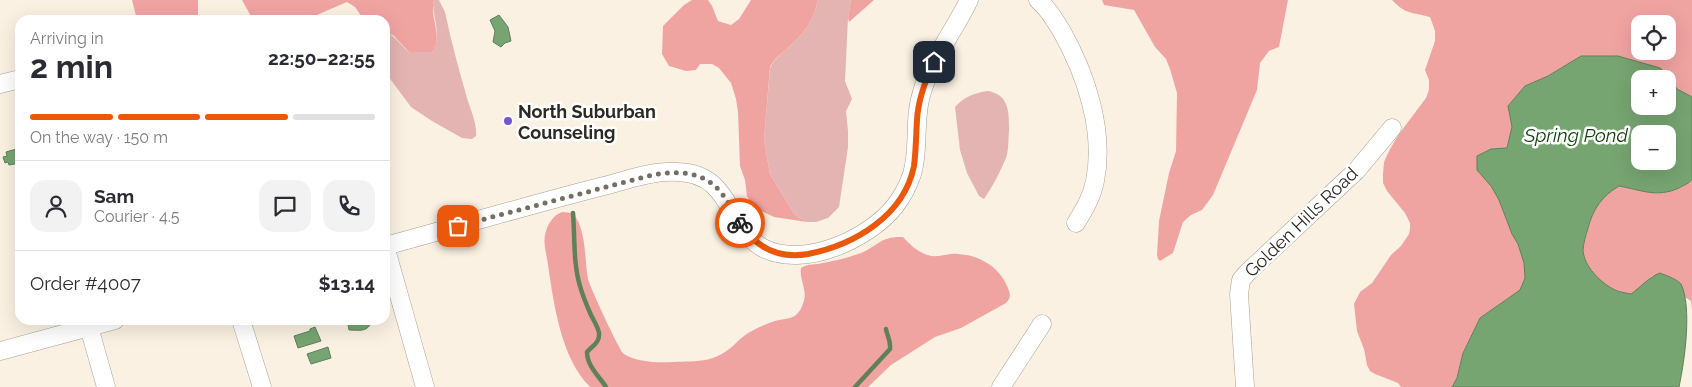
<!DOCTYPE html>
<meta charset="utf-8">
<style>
body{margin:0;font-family:Raleway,sans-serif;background:#f2f2f3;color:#2b2b33;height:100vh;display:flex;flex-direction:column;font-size:19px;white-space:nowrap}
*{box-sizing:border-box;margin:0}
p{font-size:16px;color:#7c7c81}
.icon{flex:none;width:28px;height:28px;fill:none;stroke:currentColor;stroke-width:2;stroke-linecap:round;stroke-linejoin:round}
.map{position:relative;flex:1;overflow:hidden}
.sheet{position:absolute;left:15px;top:15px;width:375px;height:310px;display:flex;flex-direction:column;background:#fff;border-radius:15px;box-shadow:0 5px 20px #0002}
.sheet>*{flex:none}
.buttons{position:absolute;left:1631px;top:15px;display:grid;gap:10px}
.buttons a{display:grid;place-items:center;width:45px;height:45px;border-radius:10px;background:#fff;box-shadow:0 5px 20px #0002;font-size:25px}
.pin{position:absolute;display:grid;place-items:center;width:42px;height:42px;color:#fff;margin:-21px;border-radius:10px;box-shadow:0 2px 8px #0006}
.courier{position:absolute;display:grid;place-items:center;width:50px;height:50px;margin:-25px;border:4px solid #ea580c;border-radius:50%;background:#fff;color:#222;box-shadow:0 1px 6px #0007}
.headline em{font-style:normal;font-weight:700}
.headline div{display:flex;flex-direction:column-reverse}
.headline{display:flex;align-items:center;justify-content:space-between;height:85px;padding:0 15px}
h1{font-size:32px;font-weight:700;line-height:38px}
.bar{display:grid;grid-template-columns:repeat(4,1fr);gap:8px 5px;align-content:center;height:60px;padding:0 15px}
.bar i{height:6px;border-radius:4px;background:#e1e1e2}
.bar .active{background:#ea580c}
.bar p{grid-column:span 4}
.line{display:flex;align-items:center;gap:12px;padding:0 15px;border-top:1px solid #e1e1e2}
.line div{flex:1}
.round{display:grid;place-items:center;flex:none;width:52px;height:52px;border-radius:15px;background:#f2f2f3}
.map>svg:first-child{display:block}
.green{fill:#e3b4b2}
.forest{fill:#f0a4a2;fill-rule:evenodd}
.water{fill:#76a571;stroke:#60805a;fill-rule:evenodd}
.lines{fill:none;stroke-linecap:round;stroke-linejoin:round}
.stream{stroke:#60805a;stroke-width:4.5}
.minor-casing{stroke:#a9a092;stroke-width:19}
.minor{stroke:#fff;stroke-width:18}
.done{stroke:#746f66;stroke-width:5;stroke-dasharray:0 9}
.route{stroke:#ea580c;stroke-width:6}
.poi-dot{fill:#7455cf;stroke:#fff;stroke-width:2}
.labels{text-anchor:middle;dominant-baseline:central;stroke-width:5;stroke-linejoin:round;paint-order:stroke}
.poi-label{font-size:18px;font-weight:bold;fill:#2c2923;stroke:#fff;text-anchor:start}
.street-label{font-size:18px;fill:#2c2923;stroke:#fff}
.water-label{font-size:19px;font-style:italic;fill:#13430e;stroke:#fff}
</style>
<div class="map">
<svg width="1692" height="387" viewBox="0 0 1692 387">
<rect width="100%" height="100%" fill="#faf1e2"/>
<path class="green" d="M 434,0 L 439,0 L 445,12 C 451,41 459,70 467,98 C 471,111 477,123 476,136 L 472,139 L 462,138 L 432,121 L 411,107 L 385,72 L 386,32 C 395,36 401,45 409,52 L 432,52 C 442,39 434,20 433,5 Z
M 818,0 L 851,0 L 848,18 L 845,81 L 852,99 L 846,111 L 848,131 L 848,147 L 839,207 L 828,218 L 816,222 L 807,222 L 795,215 L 770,174 L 764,140 L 770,68 C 775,57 784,52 792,44 C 806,32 814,18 818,0 Z
M 988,91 C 1010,95 1009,113 1009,131 C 1008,140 1009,149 1006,158 C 1000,172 993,186 984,199 L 979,196 L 967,173 L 960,150 L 955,107 C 964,97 974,93 988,91 Z"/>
<path class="forest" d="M 132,0 L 198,0 L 198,20 L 137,20 Z
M 242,0 L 434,0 C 429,17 444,37 432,52 L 409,52 L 393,35 L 385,33 L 385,20 L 364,20 L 355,7 L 347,2 L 305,20 L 253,20 Z
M 692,0 L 708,0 L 712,6 L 718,21 L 731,25 L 739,19 L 751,0 L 818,0 C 814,18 806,32 792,44 C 784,52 775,57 770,67 L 764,140 L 770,174 L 795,215 L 807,222 L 774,217 L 755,208 L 747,196 L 745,180 L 740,166 L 738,112 L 736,99 L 731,83 L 719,68 L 712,64 L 700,64 L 696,70 L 686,71 L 669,66 L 662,54 L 663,26 L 684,5 Z
M 851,0 L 874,0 L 849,22 L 848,18 Z
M 1102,0 L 1288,0 L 1279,47 L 1269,51 L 1260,63 L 1257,90 L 1213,195 L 1202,210 L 1191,215 L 1183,222 L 1173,253 L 1160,261 L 1158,259 L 1157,255 L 1159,221 L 1169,173 L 1176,151 L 1177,93 L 1170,69 L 1166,59 L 1155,47 L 1134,10 L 1104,5 Z
M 1392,0 L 1692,0 L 1692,97 L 1677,89 L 1670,77 L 1660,68 L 1618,56 L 1581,56 L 1548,76 L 1525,86 L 1508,106 L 1512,127 L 1507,148 L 1491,149 L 1491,186 L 1499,200 L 1512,234 L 1518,244 L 1524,263 L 1525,278 L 1520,290 L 1480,318 L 1463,352 L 1457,378 L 1452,387 L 1401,387 L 1398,383 L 1375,374 L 1370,371 L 1367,365 L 1364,349 L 1357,331 L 1354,304 L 1360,292 L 1372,283 L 1391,255 L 1401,246 L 1409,234 L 1410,229 L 1410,223 L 1405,213 L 1387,191 L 1383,183 L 1383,174 L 1384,162 L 1390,149 L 1399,134 L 1426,98 L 1429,90 L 1429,80 L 1425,70 L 1435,41 L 1435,31 L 1430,17 C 1412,12 1406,15 1392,0 ZM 1640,24 L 1668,24 L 1668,51 L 1640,51 Z
M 1692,179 L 1692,310 L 1691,301 L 1652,276 L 1643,286 L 1631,294 C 1626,293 1621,292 1616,291 C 1601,286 1585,267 1583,251 C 1583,244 1586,235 1588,228 C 1593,209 1602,196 1619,186 C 1641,190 1657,198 1679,188 C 1684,185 1689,184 1692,179 Z
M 562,212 L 573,213 C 587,231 584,257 588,279 C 590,287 619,350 624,354 C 636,362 658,363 673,362 C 699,361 716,363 736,343 C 747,332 760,326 775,321 C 782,319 792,319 797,314 C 801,310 802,306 804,301 C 807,289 799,279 801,268 C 808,263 816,265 823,263 C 835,261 850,257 861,253 C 879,245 881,236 903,237 C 911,246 919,253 931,256 C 940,257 949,253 958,254 C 978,255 999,266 1007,286 C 1010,293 1012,297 1006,303 L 961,328 L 935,337 L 891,365 L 868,387 L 590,387 C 561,358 554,305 548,265 C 547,256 543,244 545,235 C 547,225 553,215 562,212 Z"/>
<path class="water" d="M 499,15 L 508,27 L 511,41 L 505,43 L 501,47 L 493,42 L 495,31 L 490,20 Z
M 1581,56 L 1618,56 L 1660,68 L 1670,77 L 1677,89 L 1692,97 L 1692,179 C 1689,184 1684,185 1679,188 C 1657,198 1641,190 1619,186 C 1602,196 1593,209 1588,228 C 1586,235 1583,244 1583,251 C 1585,267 1599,281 1613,289 C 1618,292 1626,293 1631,294 C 1641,287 1649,277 1660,273 C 1667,276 1675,278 1681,284 C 1692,307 1685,359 1679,387 L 1452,387 L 1457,378 L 1463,353 L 1480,318 L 1520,290 L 1525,278 L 1524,263 L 1518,244 L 1512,234 L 1499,200 L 1491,186 L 1477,170 L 1477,156 L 1491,149 L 1507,148 L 1512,127 L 1508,106 L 1525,86 L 1548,76 ZM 1640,79 L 1668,79 L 1668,106 L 1640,106 ZM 1640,134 L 1668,134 L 1668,161 L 1640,161 Z
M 20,148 L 20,163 L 9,165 L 8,162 L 5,163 L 3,157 L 7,156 L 6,152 Z
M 373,320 C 367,333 360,330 349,330 L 348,324 L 356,321 Z
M 315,327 L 321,341 L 298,348 L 294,336 L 310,331 L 310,329 Z
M 328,347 L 331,358 L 311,364 L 307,354 Z"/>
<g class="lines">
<path class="stream" d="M 573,213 C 575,237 573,263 580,286 C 583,297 587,306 591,315 C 594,321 598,327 599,333 C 600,343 592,346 587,352 C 587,366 599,376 606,387
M 855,387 L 890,349 C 891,340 887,336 886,329"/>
<defs>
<path id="minor" d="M 1038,0 C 1048,8 1054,19 1061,30 C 1086,74 1105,131 1095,181 C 1092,197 1084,210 1076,223
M 0,84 L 20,79
M 385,246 C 455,227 526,206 596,188 C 622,182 651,170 678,172 C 733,174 726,227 763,248 C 804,269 869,239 895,206 C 902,197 908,186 912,174 C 920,148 913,119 922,92 C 932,58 954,31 969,0
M 385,246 L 425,387
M 241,320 L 262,387
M 89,327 L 106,387
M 0,351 L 115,320
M 1001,387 L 1042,324
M 1245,387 L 1239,294 L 1241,280 L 1247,273 L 1357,170 L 1392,128"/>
</defs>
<use href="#minor" class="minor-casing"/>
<use href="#minor" class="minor"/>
</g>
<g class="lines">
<path class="done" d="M 458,226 L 648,176 C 676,170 705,170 723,195 C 730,204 734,214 740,223"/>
<path class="route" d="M 740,223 C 756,248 778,259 808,254 C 854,245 904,216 914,166 C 916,151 916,136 917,120 C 918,100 925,81 934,62"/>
</g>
<circle class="poi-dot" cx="508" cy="121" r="5"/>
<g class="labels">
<g class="poi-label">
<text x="518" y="111">North Suburban<tspan x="518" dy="21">Counseling</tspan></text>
</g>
<g class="street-label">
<text transform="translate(1301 222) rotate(-44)">Golden Hills Road</text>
</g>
<g class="water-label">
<text x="1576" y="135">Spring Pond</text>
</g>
</g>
</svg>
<div class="buttons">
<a><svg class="icon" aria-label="locate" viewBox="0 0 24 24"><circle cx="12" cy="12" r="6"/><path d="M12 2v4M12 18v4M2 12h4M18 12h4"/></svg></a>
<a>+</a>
<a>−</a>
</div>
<div class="pin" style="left:458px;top:226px;background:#ea580c"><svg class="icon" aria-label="bag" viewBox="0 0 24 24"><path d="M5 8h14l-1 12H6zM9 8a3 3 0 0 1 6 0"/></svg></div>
<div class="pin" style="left:934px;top:62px;background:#1f2937"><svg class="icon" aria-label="home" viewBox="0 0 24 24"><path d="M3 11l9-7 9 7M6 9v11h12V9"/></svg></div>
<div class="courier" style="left:740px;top:223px"><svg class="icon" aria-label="bike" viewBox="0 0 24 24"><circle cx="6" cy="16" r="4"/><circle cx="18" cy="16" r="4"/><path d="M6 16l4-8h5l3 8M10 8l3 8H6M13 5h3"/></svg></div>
<section class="sheet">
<div class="headline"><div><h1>2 min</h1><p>Arriving in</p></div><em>22:50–22:55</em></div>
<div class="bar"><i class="active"></i><i class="active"></i><i class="active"></i><i></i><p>On the way · 150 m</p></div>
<div class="line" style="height:90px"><a class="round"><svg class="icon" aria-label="person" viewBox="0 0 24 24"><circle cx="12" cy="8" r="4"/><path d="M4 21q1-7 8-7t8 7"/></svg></a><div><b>Sam</b><p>Courier · 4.5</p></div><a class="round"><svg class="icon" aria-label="chat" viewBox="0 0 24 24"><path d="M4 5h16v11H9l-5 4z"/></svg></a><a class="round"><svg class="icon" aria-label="phone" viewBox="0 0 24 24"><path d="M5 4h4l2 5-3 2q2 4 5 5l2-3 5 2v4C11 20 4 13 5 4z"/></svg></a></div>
<div class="line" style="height:65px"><div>Order #4007</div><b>$13.14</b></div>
</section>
</div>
